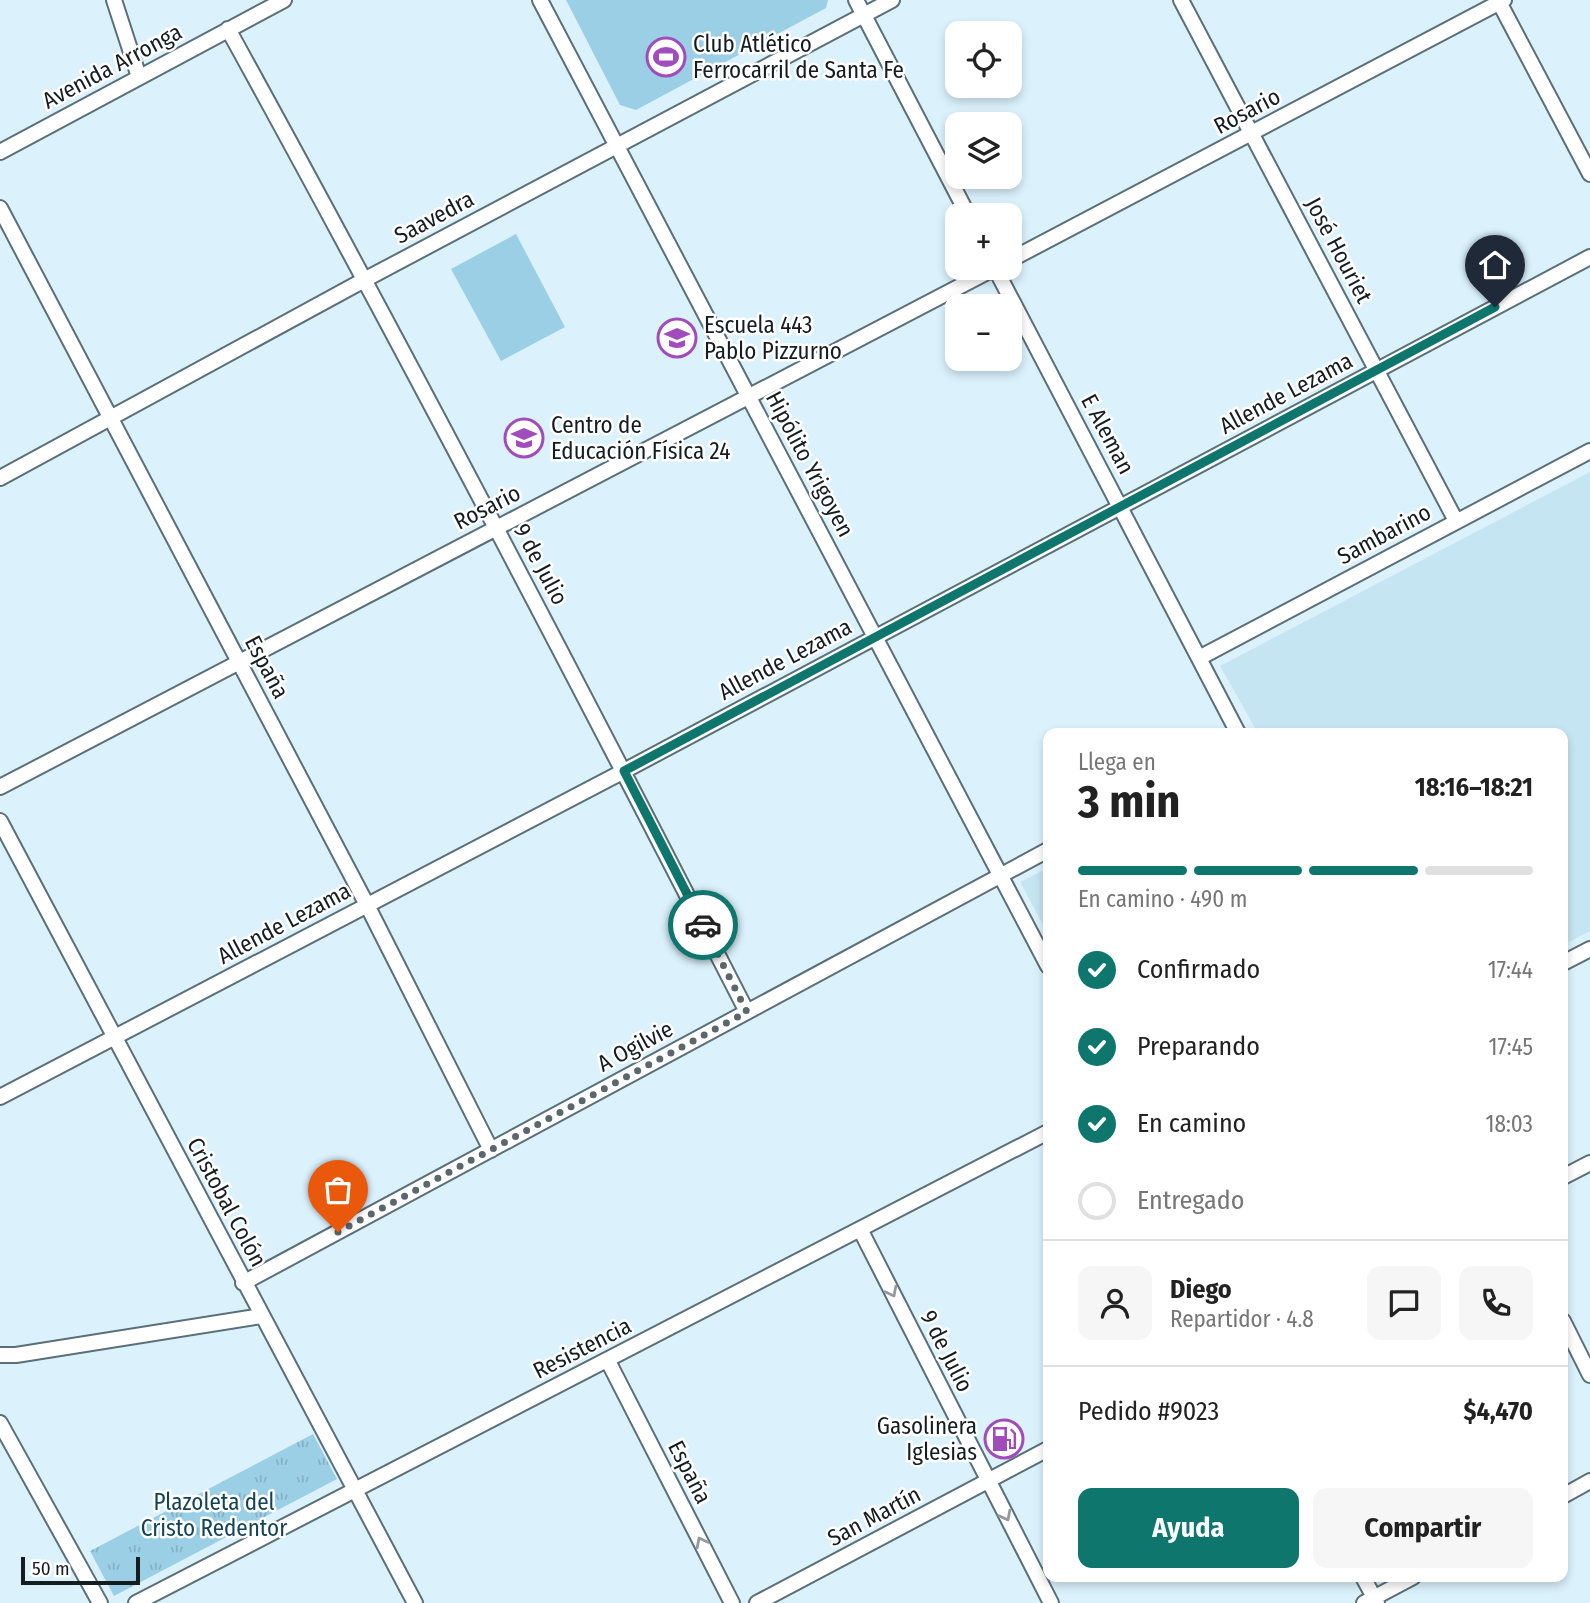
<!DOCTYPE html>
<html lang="es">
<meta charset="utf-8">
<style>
body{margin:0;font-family:"Fira Sans Condensed",sans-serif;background:#f6f6f6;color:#222;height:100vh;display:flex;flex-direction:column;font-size:26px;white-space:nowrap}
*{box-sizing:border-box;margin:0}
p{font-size:23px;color:#767676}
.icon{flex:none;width:38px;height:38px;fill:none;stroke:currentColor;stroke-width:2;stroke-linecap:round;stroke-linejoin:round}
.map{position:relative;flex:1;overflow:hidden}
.side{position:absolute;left:1043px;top:728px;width:525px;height:854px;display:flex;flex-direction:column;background:#fff;border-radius:14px;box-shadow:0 4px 10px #0003}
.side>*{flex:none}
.tools{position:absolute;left:945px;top:21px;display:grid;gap:14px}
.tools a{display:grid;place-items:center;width:77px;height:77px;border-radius:14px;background:#fff;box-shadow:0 4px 10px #0003;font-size:35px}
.scale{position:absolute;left:21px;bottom:18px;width:119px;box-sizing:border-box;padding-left:7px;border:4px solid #151d21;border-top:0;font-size:19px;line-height:24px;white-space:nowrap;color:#151d21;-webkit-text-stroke:5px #fff;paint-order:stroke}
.pin{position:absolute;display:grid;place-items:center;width:60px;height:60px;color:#fff;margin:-72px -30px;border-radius:50% 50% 50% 0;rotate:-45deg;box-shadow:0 0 7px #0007}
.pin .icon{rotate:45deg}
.courier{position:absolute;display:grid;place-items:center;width:70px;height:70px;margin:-35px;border:5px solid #0f766e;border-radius:50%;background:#fff;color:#222;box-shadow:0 2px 9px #0007}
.overview em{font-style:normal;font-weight:700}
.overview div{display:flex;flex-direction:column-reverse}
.overview{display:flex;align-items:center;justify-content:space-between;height:119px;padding:0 35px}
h1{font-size:46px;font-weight:700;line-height:52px}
.bar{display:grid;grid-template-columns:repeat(4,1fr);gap:10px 7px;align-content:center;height:84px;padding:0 35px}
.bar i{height:9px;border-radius:5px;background:#e0e0e0}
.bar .active{background:#0f766e}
.bar p{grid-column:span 4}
.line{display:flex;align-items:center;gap:18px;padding:0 35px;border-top:2px solid #e0e0e0}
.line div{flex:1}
.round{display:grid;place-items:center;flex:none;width:74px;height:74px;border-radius:14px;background:#f6f6f6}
ol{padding:0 35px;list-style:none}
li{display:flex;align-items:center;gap:21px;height:77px}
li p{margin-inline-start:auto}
li .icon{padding:7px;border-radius:50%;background:#0f766e;color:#fff;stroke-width:4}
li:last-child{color:#767676}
li i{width:38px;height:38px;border:4px solid #e0e0e0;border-radius:50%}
.primary-button{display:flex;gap:14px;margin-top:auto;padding:14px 35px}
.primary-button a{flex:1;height:80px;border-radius:14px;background:#0f766e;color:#fff;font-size:28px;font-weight:700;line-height:80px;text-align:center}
.primary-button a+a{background:#f6f6f6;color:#222}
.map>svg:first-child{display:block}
.built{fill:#c6e5f2}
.park{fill:url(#park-tufts)}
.pitch{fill:#9bcfe6}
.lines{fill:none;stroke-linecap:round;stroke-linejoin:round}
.street-casing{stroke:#5a6f78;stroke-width:18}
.street{stroke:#fff;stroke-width:14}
.oneway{stroke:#96999b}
.done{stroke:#5a686e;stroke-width:7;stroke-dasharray:0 12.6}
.route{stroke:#0f766e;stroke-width:9}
.labels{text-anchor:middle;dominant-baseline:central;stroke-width:5;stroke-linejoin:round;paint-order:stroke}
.poi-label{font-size:23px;fill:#151d21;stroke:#fff;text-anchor:start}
.street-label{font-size:23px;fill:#151d21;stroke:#fff}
.park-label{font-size:23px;fill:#134456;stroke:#fff}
</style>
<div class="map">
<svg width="1590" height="1603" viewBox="0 0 1590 1603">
<defs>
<pattern id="park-tufts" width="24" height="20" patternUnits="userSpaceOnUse" patternTransform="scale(1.75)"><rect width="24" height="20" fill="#9bcfe6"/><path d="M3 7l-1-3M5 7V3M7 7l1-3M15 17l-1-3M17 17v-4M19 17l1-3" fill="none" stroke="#85b1c5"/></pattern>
</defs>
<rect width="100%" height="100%" fill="#dbf2fd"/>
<path class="built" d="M 1590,472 L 1590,931 L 1563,945 L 1563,733 L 1258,733 L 1220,666 Z
M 1048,868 L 1048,934 L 1020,882 Z"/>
<path class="park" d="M 313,1434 L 337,1479 L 114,1596 L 90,1551 Z"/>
<path class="pitch" d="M 566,0 L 828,0 L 826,8 L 636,110 L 620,105 Z
M 516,234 L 565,327 L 501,361 L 451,269 Z"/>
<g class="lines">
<defs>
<path id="street" d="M 114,0 L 139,77
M 540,0 L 1048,966
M 856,0 L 968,215
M 1181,0 L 1456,521
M 1498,0 L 1590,174
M 228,29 C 407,354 578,682 747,1012
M 0,152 L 284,0
M 0,208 L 367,905 L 491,1150
M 1010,260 L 1504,0
M 995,268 L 1238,733
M 0,478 L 366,279 L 892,0
M 1199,658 L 1590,451
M 0,787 L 995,268
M 0,821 L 415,1603
M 1563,963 L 1590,949
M 0,1097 L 624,771 L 1590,257
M 1563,1177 L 1590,1163
M 861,1231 L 1051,1603
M 243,1283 L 1048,850
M 1563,1321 L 1590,1375
M 0,1355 L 16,1355 L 261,1316
M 608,1361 L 732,1603
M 0,1423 L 100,1603
M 1563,1496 L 1590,1481
M 1363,1577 L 1377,1603
M 136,1603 L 1048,1132
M 757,1603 L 1048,1449
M 1364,1603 L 1413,1577"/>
</defs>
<use href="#street" class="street-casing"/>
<use href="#street" class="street"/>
</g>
<defs><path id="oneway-chevron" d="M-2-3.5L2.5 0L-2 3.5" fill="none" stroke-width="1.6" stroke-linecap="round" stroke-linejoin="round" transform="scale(1.75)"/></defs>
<g class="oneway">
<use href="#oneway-chevron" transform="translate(892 1292) rotate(63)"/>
<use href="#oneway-chevron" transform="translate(1006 1516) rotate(63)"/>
<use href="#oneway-chevron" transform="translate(701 1542) rotate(-117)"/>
</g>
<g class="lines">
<path class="done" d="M 338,1232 L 747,1012 L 703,925"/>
<path class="route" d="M 703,925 L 624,771 L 1495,307"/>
</g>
<defs>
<symbol id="stadium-ring" viewBox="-11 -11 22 22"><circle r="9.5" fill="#fff" stroke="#a14cbb" stroke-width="1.5"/><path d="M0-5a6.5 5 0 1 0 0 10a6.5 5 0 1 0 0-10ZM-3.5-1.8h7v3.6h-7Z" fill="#a14cbb"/></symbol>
<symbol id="school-ring" viewBox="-11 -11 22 22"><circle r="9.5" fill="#fff" stroke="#a14cbb" stroke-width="1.5"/><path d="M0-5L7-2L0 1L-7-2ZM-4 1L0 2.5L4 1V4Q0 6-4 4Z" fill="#a14cbb"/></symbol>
<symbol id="fuel-ring" viewBox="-11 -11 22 22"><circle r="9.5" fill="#fff" stroke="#a14cbb" stroke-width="1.5"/><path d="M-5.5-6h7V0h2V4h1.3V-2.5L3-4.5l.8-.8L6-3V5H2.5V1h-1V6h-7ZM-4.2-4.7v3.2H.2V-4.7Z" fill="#a14cbb"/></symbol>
</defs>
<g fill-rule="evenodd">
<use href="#stadium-ring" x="644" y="35" width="44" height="44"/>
<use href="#school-ring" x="655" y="316" width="44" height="44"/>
<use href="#school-ring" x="502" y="416" width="44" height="44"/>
<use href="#fuel-ring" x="982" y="1417" width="44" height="44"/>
</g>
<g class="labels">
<g class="poi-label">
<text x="693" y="44">Club Atlético<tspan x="693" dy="26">Ferrocarril de Santa Fe</tspan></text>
<text x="704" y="325">Escuela 443<tspan x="704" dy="26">Pablo Pizzurno</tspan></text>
<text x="551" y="425">Centro de<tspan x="551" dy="26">Educación Física 24</tspan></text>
<text x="977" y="1426" text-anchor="end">Gasolinera<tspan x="977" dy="26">Iglesias</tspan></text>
</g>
<g class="street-label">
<text transform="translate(112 66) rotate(-28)">Avenida Arronga</text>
<text transform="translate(1247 111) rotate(-28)">Rosario</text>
<text transform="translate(434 217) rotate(-28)">Saavedra</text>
<text transform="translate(1339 250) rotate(62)">José Houriet</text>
<text transform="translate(1286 393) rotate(-28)">Allende Lezama</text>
<text transform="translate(1108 434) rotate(62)">E Aleman</text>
<text transform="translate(810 464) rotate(62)">Hipólito Yrigoyen</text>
<text transform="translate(487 507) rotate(-27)">Rosario</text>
<text transform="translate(1384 534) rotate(-28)">Sambarino</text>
<text transform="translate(541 564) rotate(62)">9 de Julio</text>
<text transform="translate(785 659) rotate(-28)">Allende Lezama</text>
<text transform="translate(267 667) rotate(62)">España</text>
<text transform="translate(284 923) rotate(-28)">Allende Lezama</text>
<text transform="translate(635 1046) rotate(-28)">A Ogilvie</text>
<text transform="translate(227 1202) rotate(62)">Cristobal Colón</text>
<text transform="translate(582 1348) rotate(-27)">Resistencia</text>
<text transform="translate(947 1351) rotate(63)">9 de Julio</text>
<text transform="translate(690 1472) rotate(63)">España</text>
<text transform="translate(874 1516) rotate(-28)">San Martín</text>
</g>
<g class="park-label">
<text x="214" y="1502">Plazoleta del<tspan x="214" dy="26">Cristo Redentor</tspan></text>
</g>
</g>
</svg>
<div class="tools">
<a><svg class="icon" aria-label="locate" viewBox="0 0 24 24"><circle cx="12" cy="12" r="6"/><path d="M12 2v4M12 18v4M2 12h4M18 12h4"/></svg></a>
<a><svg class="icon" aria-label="layers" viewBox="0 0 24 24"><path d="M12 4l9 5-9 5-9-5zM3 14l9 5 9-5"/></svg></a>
<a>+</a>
<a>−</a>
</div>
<div class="scale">50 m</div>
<div class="pin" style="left:338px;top:1232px;background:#ea580c"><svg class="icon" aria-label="bag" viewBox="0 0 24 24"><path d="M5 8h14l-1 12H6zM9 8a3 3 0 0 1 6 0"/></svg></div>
<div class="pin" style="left:1495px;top:307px;background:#1f2937"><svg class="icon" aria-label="home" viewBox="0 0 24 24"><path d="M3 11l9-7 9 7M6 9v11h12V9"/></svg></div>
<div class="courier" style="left:703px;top:925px"><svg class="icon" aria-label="car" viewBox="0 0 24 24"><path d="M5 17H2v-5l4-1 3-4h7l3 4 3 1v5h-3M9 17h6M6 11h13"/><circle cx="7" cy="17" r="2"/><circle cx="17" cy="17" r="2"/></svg></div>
<section class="side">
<div class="overview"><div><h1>3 min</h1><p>Llega en</p></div><em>18:16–18:21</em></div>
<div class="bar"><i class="active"></i><i class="active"></i><i class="active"></i><i></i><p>En camino · 490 m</p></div>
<ol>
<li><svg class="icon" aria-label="check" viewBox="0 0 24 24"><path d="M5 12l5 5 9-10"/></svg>Confirmado<p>17:44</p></li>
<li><svg class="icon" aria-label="check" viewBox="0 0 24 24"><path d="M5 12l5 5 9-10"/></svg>Preparando<p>17:45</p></li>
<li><svg class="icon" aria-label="check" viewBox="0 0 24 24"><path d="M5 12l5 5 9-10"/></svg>En camino<p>18:03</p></li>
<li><i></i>Entregado</li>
</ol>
<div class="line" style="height:126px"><a class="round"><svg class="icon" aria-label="person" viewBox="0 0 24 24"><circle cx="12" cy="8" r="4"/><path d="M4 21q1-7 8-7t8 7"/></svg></a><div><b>Diego</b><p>Repartidor · 4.8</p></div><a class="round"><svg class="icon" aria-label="chat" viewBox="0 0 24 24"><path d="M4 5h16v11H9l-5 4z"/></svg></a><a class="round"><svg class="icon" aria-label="phone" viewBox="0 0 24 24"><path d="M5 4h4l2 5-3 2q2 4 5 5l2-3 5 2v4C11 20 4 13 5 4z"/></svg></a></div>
<div class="line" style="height:91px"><div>Pedido #9023</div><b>$4,470</b></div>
<div class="primary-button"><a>Ayuda</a><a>Compartir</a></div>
</section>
</div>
